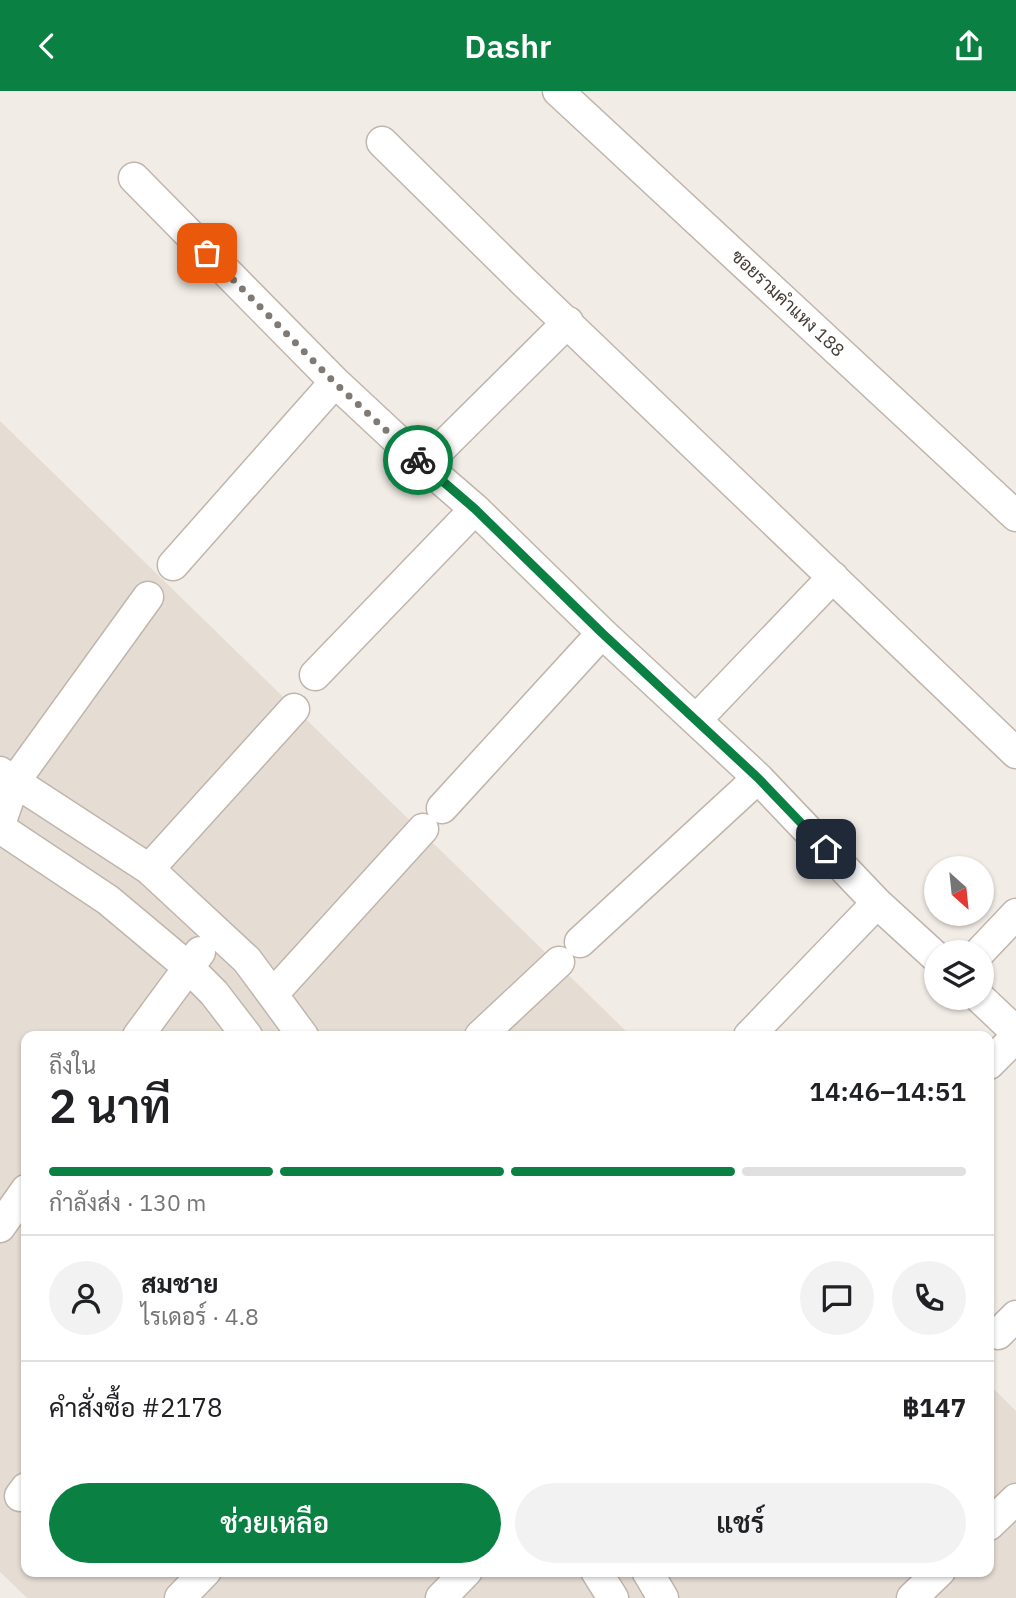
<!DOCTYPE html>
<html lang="th">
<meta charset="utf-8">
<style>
body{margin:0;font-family:"IBM Plex Sans",Sarabun,sans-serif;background:#f2f2f2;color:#202124;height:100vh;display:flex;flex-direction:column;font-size:26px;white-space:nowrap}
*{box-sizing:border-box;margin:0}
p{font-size:23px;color:#757577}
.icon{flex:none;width:38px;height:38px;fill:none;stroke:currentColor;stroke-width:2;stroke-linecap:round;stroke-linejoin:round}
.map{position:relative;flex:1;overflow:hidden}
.sheet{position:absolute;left:21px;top:940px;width:973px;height:546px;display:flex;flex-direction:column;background:#fff;border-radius:14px;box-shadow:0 2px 5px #0004}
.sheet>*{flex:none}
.needle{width:46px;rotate:153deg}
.tools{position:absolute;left:924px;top:765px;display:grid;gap:14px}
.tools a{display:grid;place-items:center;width:70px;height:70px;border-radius:50%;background:#fff;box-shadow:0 2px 5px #0004;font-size:35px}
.pin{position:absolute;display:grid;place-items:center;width:60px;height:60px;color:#fff;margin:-30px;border-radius:14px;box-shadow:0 4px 10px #0006}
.courier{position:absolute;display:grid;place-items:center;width:70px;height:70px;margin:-35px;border:5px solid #0b8043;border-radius:50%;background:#fff;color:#222;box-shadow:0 2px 9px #0007}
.head em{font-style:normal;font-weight:600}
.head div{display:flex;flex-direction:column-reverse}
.head{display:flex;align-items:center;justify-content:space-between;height:119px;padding:0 28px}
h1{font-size:46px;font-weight:600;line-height:52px}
.bar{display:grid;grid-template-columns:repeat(4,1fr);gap:10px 7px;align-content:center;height:84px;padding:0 28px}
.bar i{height:9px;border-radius:5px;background:#e0e0e0}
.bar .selected{background:#0b8043}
.bar p{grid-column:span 4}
.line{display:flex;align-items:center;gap:18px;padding:0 28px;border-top:2px solid #e0e0e0}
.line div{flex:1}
.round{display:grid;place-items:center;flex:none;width:74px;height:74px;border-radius:37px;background:#f2f2f2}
.action{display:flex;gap:14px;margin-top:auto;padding:14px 28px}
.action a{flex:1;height:80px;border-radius:42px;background:#0b8043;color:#fff;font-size:28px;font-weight:600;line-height:80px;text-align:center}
.action a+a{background:#f2f2f2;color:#202124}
header{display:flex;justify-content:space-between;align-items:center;height:91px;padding:0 28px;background:#0b8043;color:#fff;font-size:32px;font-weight:600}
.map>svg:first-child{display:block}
.residential{fill:#e5ddd4}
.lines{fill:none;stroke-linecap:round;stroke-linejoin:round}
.minor-casing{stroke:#c0b5ac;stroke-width:33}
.minor{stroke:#fff;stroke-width:30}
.done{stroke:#817a74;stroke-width:7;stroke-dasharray:0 12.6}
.route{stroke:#0b8043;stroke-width:9}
.labels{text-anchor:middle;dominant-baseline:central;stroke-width:5;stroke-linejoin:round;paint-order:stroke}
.street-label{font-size:18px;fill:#443c36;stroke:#fff}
</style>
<header><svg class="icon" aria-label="back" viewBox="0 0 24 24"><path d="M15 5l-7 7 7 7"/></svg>Dashr<svg class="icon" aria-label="share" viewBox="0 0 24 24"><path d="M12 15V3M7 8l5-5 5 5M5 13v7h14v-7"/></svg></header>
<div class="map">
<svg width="1016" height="1507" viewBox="0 0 1016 1507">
<rect width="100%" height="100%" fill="#f2ece6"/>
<path class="residential" d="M 0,330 L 631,945 L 26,945 L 26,1480 L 989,1480 L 989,1293 L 1016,1320 L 1016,1507 L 27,1507 L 0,1481 Z"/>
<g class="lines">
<defs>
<path id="minor" d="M 558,0 L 1016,425
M 382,51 L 523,190 L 1016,662
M 134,87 L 335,291 L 424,374 L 475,418 L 602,542 L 758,687 L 877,812 L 936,866
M 424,374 L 568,231
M 173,474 L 335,291
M 315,584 L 475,418
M 696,629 L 833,486
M 0,681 L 149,778 L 247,869 L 303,945
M 442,717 L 602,542
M 0,733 L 15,690 L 148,506
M 0,737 L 108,809 L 188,876 L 214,902 L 247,945
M 149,778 L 294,618
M 580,851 L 758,687
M 980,861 L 1016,823
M 273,903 L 423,738
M 979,906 L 1016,941
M 138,945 L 200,861
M 480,945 L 559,871
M 749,945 L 877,812
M 989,973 L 1016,946
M 0,1136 L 26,1099
M 998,1243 L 1016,1225
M 20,1405 L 26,1397
M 989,1434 L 1016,1408
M 596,1480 L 613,1507
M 647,1480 L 663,1507
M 180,1507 L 206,1480
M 441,1507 L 467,1480
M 912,1507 L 940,1480"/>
</defs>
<use href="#minor" class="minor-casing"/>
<use href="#minor" class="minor"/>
</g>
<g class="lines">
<path class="done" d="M 207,162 L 335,292 L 418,369"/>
<path class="route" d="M 418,369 L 475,418 L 602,542 L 758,687 L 826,758"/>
</g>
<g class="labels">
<g class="street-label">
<text transform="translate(788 212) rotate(43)">ซอยรามคำแหง 188</text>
</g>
</g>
</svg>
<div class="tools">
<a><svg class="needle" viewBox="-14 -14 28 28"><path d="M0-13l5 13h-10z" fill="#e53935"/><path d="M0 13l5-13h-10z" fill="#757577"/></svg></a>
<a><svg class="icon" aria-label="layers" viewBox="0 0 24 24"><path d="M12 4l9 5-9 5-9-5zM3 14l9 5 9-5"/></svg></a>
</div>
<div class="pin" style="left:207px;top:162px;background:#ea580c"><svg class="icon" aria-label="bag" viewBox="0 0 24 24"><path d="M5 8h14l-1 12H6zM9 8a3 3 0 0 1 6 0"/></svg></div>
<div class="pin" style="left:826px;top:758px;background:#1f2937"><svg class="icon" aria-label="home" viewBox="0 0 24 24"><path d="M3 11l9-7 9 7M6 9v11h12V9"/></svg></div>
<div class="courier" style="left:418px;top:369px"><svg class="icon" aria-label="bike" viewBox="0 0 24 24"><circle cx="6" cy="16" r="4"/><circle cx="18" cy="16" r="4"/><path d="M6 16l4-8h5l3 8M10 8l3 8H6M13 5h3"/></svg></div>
<section class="sheet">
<div class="head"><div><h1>2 นาที</h1><p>ถึงใน</p></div><em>14:46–14:51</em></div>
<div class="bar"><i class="selected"></i><i class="selected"></i><i class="selected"></i><i></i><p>กำลังส่ง · 130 m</p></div>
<div class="line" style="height:126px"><a class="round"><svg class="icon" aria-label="person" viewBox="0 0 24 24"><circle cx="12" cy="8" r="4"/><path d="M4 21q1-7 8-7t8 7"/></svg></a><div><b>สมชาย</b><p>ไรเดอร์ · 4.8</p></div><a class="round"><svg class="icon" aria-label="chat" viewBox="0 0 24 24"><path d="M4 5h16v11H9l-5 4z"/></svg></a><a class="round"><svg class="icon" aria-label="phone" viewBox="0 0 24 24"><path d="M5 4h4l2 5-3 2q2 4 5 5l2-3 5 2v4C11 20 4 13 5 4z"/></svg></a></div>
<div class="line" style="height:91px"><div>คำสั่งซื้อ #2178</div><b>฿147</b></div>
<div class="action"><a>ช่วยเหลือ</a><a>แชร์</a></div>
</section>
</div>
